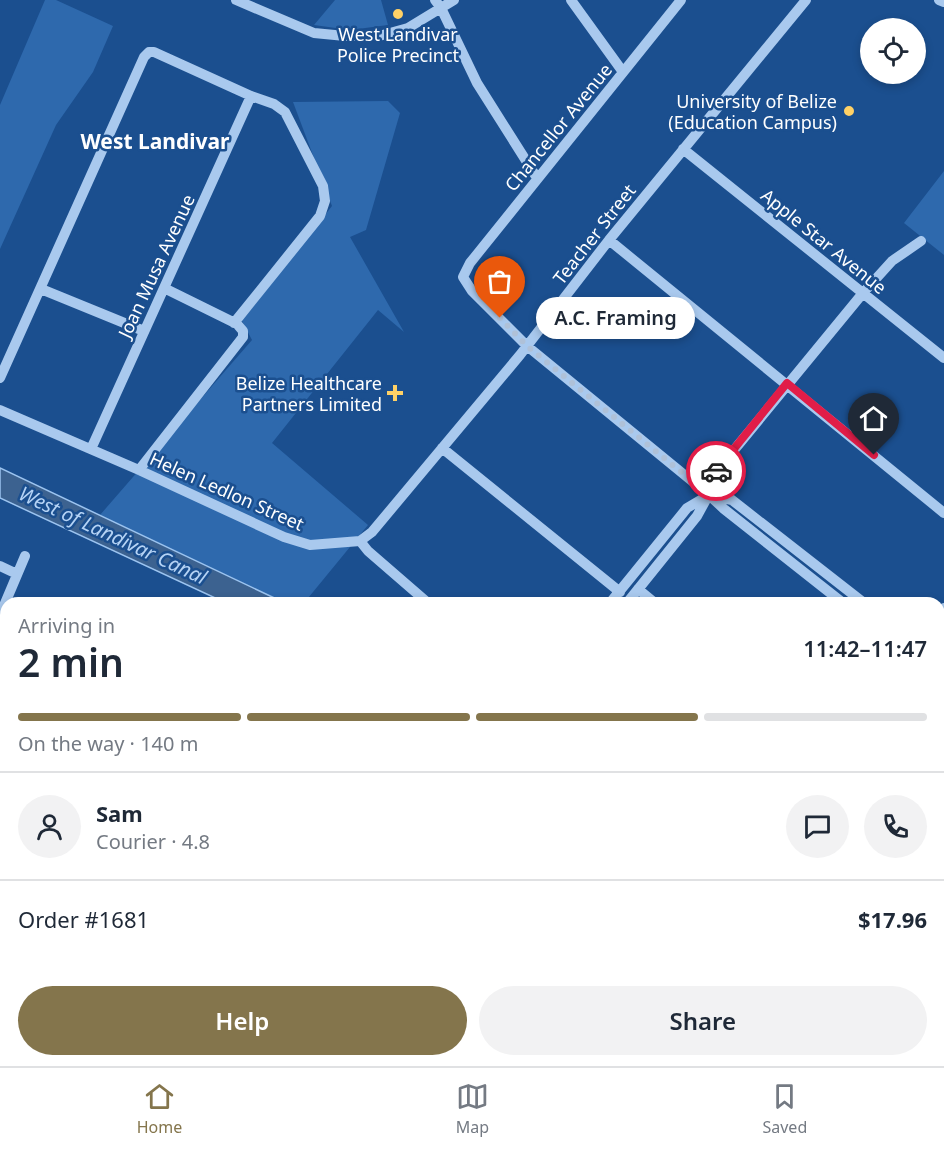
<!DOCTYPE html>
<meta charset="utf-8">
<style>
body{margin:0;font-family:"Noto Sans",sans-serif;background:#f2f2f3;color:#1f2937;height:100vh;display:flex;flex-direction:column;font-size:22px;white-space:nowrap}
*{box-sizing:border-box;margin:0}
p{font-size:20px;color:#747a83}
.icon{flex:none;width:33px;height:33px;fill:none;stroke:currentColor;stroke-width:2;stroke-linecap:round;stroke-linejoin:round}
.map{position:relative;flex:1;overflow:hidden}
.side{position:absolute;left:0px;top:597px;width:945px;height:470px;display:flex;flex-direction:column;background:#fff;border-radius:18px 18px 0 0;box-shadow:0 3px 9px #0003}
.side>*{flex:none}
.controls{position:absolute;left:860px;top:18px;display:grid;gap:12px}
.controls a{display:grid;place-items:center;width:66px;height:66px;border-radius:50%;background:#fff;box-shadow:0 3px 9px #0003;font-size:30px}
.pin{position:absolute;display:grid;place-items:center;width:51px;height:51px;color:#fff;margin:-62px -26px;border-radius:50% 50% 50% 0;rotate:-45deg;box-shadow:0 0 6px #0007}
.pin .icon{rotate:45deg}
.courier{position:absolute;display:grid;place-items:center;width:60px;height:60px;margin:-30px;border:4px solid #e11d48;border-radius:50%;background:#fff;color:#222;box-shadow:0 2px 8px #0007}
.bubble{position:absolute;height:42px;border-radius:21px;background:#fff;box-shadow:0 3px 9px #0003;font-size:20px;font-weight:600;line-height:42px;text-align:center}
.summary em{font-style:normal;font-weight:600}
.summary div{display:flex;flex-direction:column-reverse}
.summary{display:flex;align-items:center;justify-content:space-between;height:102px;padding:0 18px}
h1{font-size:39px;font-weight:600;line-height:45px}
.bar{display:grid;grid-template-columns:repeat(4,1fr);gap:9px 6px;align-content:center;height:72px;padding:0 18px}
.bar i{height:8px;border-radius:4px;background:#e0e1e3}
.bar .on{background:#84754c}
.bar p{grid-column:span 4}
.line{display:flex;align-items:center;gap:15px;padding:0 18px;border-top:2px solid #e0e1e3}
.line div{flex:1}
.round{display:grid;place-items:center;flex:none;width:63px;height:63px;border-radius:32px;background:#f2f2f3}
.cta{display:flex;gap:12px;margin-top:auto;padding:12px 18px}
.cta a{flex:1;height:69px;border-radius:36px;background:#84754c;color:#fff;font-size:24px;font-weight:600;line-height:69px;text-align:center}
.cta a+a{background:#f2f2f3;color:#1f2937}
.tabs{display:flex;justify-content:space-around;align-items:center;height:84px;border-top:2px solid #e0e1e3;background:#fff;font-size:16px;color:#747a83}
.tabs a{display:grid;justify-items:center;gap:3px}
.tabs .on{color:#84754c}
.map>svg:first-child{display:block}
.green{fill:#2e69ad}
.water{fill:#3c6290;stroke:#9cc4f0;stroke-width:1.5}
.lines{fill:none;stroke-linecap:round;stroke-linejoin:round}
.minor{stroke:#a9c9ee;stroke-width:10}
.done{stroke:#afc1d8;stroke-width:6;stroke-dasharray:0 10.8}
.route{stroke:#e11d48;stroke-width:8}
.poi-dot{fill:#ffd166;stroke:#1b4f8f;stroke-width:2}
.labels{text-anchor:middle;dominant-baseline:central;stroke-width:5;stroke-linejoin:round;paint-order:stroke}
.poi-label{font-size:18px;fill:#fff;stroke:#1b4f8f;text-anchor:end}
.street-label{font-size:18px;fill:#fff;stroke:#1b4f8f}
.water-label{font-size:20px;font-style:italic;fill:#b5d3f5;stroke:#1b4f8f}
.quarter-label{font-size:21px;font-weight:bold;fill:#fff;stroke:#1b4f8f}
</style>
<div class="map">
<svg width="944" height="1066" viewBox="0 0 944 1066">
<rect width="100%" height="100%" fill="#1b4f8f"/>
<path class="green" d="M 45,0 L 56,0 L 113,26 L 93,72 L 56,125 L 0,249 L 0,105 Z
M 335,0 L 381,0 L 388,25 L 350,30 L 314,25 Z
M 388,101 L 400,113 L 366,230 L 350,237 L 404,332 L 378,310 L 272,443 L 368,525 L 304,603 L 285,603 L 100,515 L 252,340 L 242,321 L 332,206 L 293,102 Z
M 944,171 L 944,255 L 904,223 Z
M 581,1061 L 666,1061 L 655,1066 L 585,1066 Z"/>
<path class="water" d="M 0,468 L 285,603 L 226,603 L 0,498 Z"/>
<g class="lines">
<path class="minor" d="M 236,0 L 314,33 L 345,36 L 379,36 L 408,28 L 454,0
M 435,0 L 441,8 L 477,83 L 537,178
M 571,0 L 623,72
M 681,0 L 470,263 L 463,277 L 472,291 L 527,346 L 709,495 L 724,509 L 843,603
M 939,0 L 944,2
M 683,149 L 944,358
M 609,240 L 944,513
M 41,289 L 144,331
M 0,378 L 144,57 L 149,52 L 154,52 L 251,96 L 274,104 L 285,112 L 323,186 L 325,201 L 320,216 L 234,323
M 0,410 L 139,470 L 284,537 L 310,545 L 360,541 L 368,551 L 428,603
M 442,448 L 620,592
M 91,449 L 251,96
M 139,470 L 243,337 L 243,331 L 237,324 L 164,288
M 702,489 L 863,293 L 892,261 L 921,241
M 709,495 L 732,500 L 864,603
M 360,541 L 372,532 L 520,355 L 609,240 L 806,0
M 0,566 L 17,574
M 638,589 L 655,603
M 610,603 L 687,508 L 709,495
M 627,603 L 697,516 L 708,496
M 939,614 L 944,608
M 0,615 L 25,556
M 939,663 L 944,667
M 939,680 L 944,684
M 939,834 L 944,838
M 0,842 L 6,845
M 0,857 L 6,860
M 939,937 L 944,935
M 0,969 L 6,978
M 0,1055 L 6,1051
M 17,1060 L 20,1066
M 155,1060 L 159,1066
M 299,1060 L 303,1066
M 413,1060 L 417,1066
M 796,1060 L 799,1066
M 432,1066 L 442,1060
M 666,1066 L 676,1060"/>
</g>
<g class="lines">
<path class="done" d="M 500,318 L 527,346 L 702,489 L 716,471"/>
<path class="route" d="M 716,471 L 787,383 L 874,455"/>
</g>
<g class="poi-dot">
<circle cx="398" cy="14" r="6"/>
<circle cx="849" cy="111" r="6"/>
<path d="M392 384h6v6h6v6h-6v6h-6v-6h-6v-6h6z"/>
</g>
<g class="labels">
<g class="poi-label">
<text x="398" y="34" text-anchor="middle">West Landivar<tspan x="398" dy="21">Police Precinct</tspan></text>
<text x="837" y="101">University of Belize<tspan x="837" dy="21">(Education Campus)</tspan></text>
<text x="382" y="383">Belize Healthcare<tspan x="382" dy="21">Partners Limited</tspan></text>
</g>
<g class="street-label">
<text transform="translate(558 127) rotate(-51)">Chancellor Avenue</text>
<text transform="translate(594 234) rotate(-52)">Teacher Street</text>
<text transform="translate(824 241) rotate(39)">Apple Star Avenue</text>
<text transform="translate(156 266) rotate(-65)">Joan Musa Avenue</text>
<text transform="translate(227 491) rotate(24)">Helen Ledlon Street</text>
</g>
<g class="water-label">
<text transform="translate(113 535) rotate(25)">West of Landivar Canal</text>
</g>
<g class="quarter-label">
<text x="155" y="141">West Landivar</text>
</g>
</g>
</svg>
<div class="controls">
<a><svg class="icon" aria-label="locate" viewBox="0 0 24 24"><circle cx="12" cy="12" r="6"/><path d="M12 2v4M12 18v4M2 12h4M18 12h4"/></svg></a>
</div>
<div class="pin" style="left:500px;top:318px;background:#ea580c"><svg class="icon" aria-label="bag" viewBox="0 0 24 24"><path d="M5 8h14l-1 12H6zM9 8a3 3 0 0 1 6 0"/></svg></div>
<div class="pin" style="left:874px;top:455px;background:#1f2937"><svg class="icon" aria-label="home" viewBox="0 0 24 24"><path d="M3 11l9-7 9 7M6 9v11h12V9"/></svg></div>
<div class="courier" style="left:716px;top:471px"><svg class="icon" aria-label="car" viewBox="0 0 24 24"><path d="M5 17H2v-5l4-1 3-4h7l3 4 3 1v5h-3M9 17h6M6 11h13"/><circle cx="7" cy="17" r="2"/><circle cx="17" cy="17" r="2"/></svg></div>
<div class="bubble" style="left:536px;top:297px;width:159px">A.C. Framing</div>
<section class="side">
<div class="summary"><div><h1>2 min</h1><p>Arriving in</p></div><em>11:42–11:47</em></div>
<div class="bar"><i class="on"></i><i class="on"></i><i class="on"></i><i></i><p>On the way · 140 m</p></div>
<div class="line" style="height:108px"><a class="round"><svg class="icon" aria-label="person" viewBox="0 0 24 24"><circle cx="12" cy="8" r="4"/><path d="M4 21q1-7 8-7t8 7"/></svg></a><div><b>Sam</b><p>Courier · 4.8</p></div><a class="round"><svg class="icon" aria-label="chat" viewBox="0 0 24 24"><path d="M4 5h16v11H9l-5 4z"/></svg></a><a class="round"><svg class="icon" aria-label="phone" viewBox="0 0 24 24"><path d="M5 4h4l2 5-3 2q2 4 5 5l2-3 5 2v4C11 20 4 13 5 4z"/></svg></a></div>
<div class="line" style="height:78px"><div>Order #1681</div><b>$17.96</b></div>
<div class="cta"><a>Help</a><a>Share</a></div>
</section>
</div>
<nav class="tabs">
<a class="on"><svg class="icon" aria-label="home" viewBox="0 0 24 24"><path d="M3 11l9-7 9 7M6 9v11h12V9"/></svg>Home</a>
<a><svg class="icon" aria-label="map" viewBox="0 0 24 24"><path d="M3 6l6-2 6 2 6-2v14l-6 2-6-2-6 2zM9 4v14M15 6v14"/></svg>Map</a>
<a><svg class="icon" aria-label="saved" viewBox="0 0 24 24"><path d="M7 4h10v16l-5-4-5 4z"/></svg>Saved</a>
</nav>
